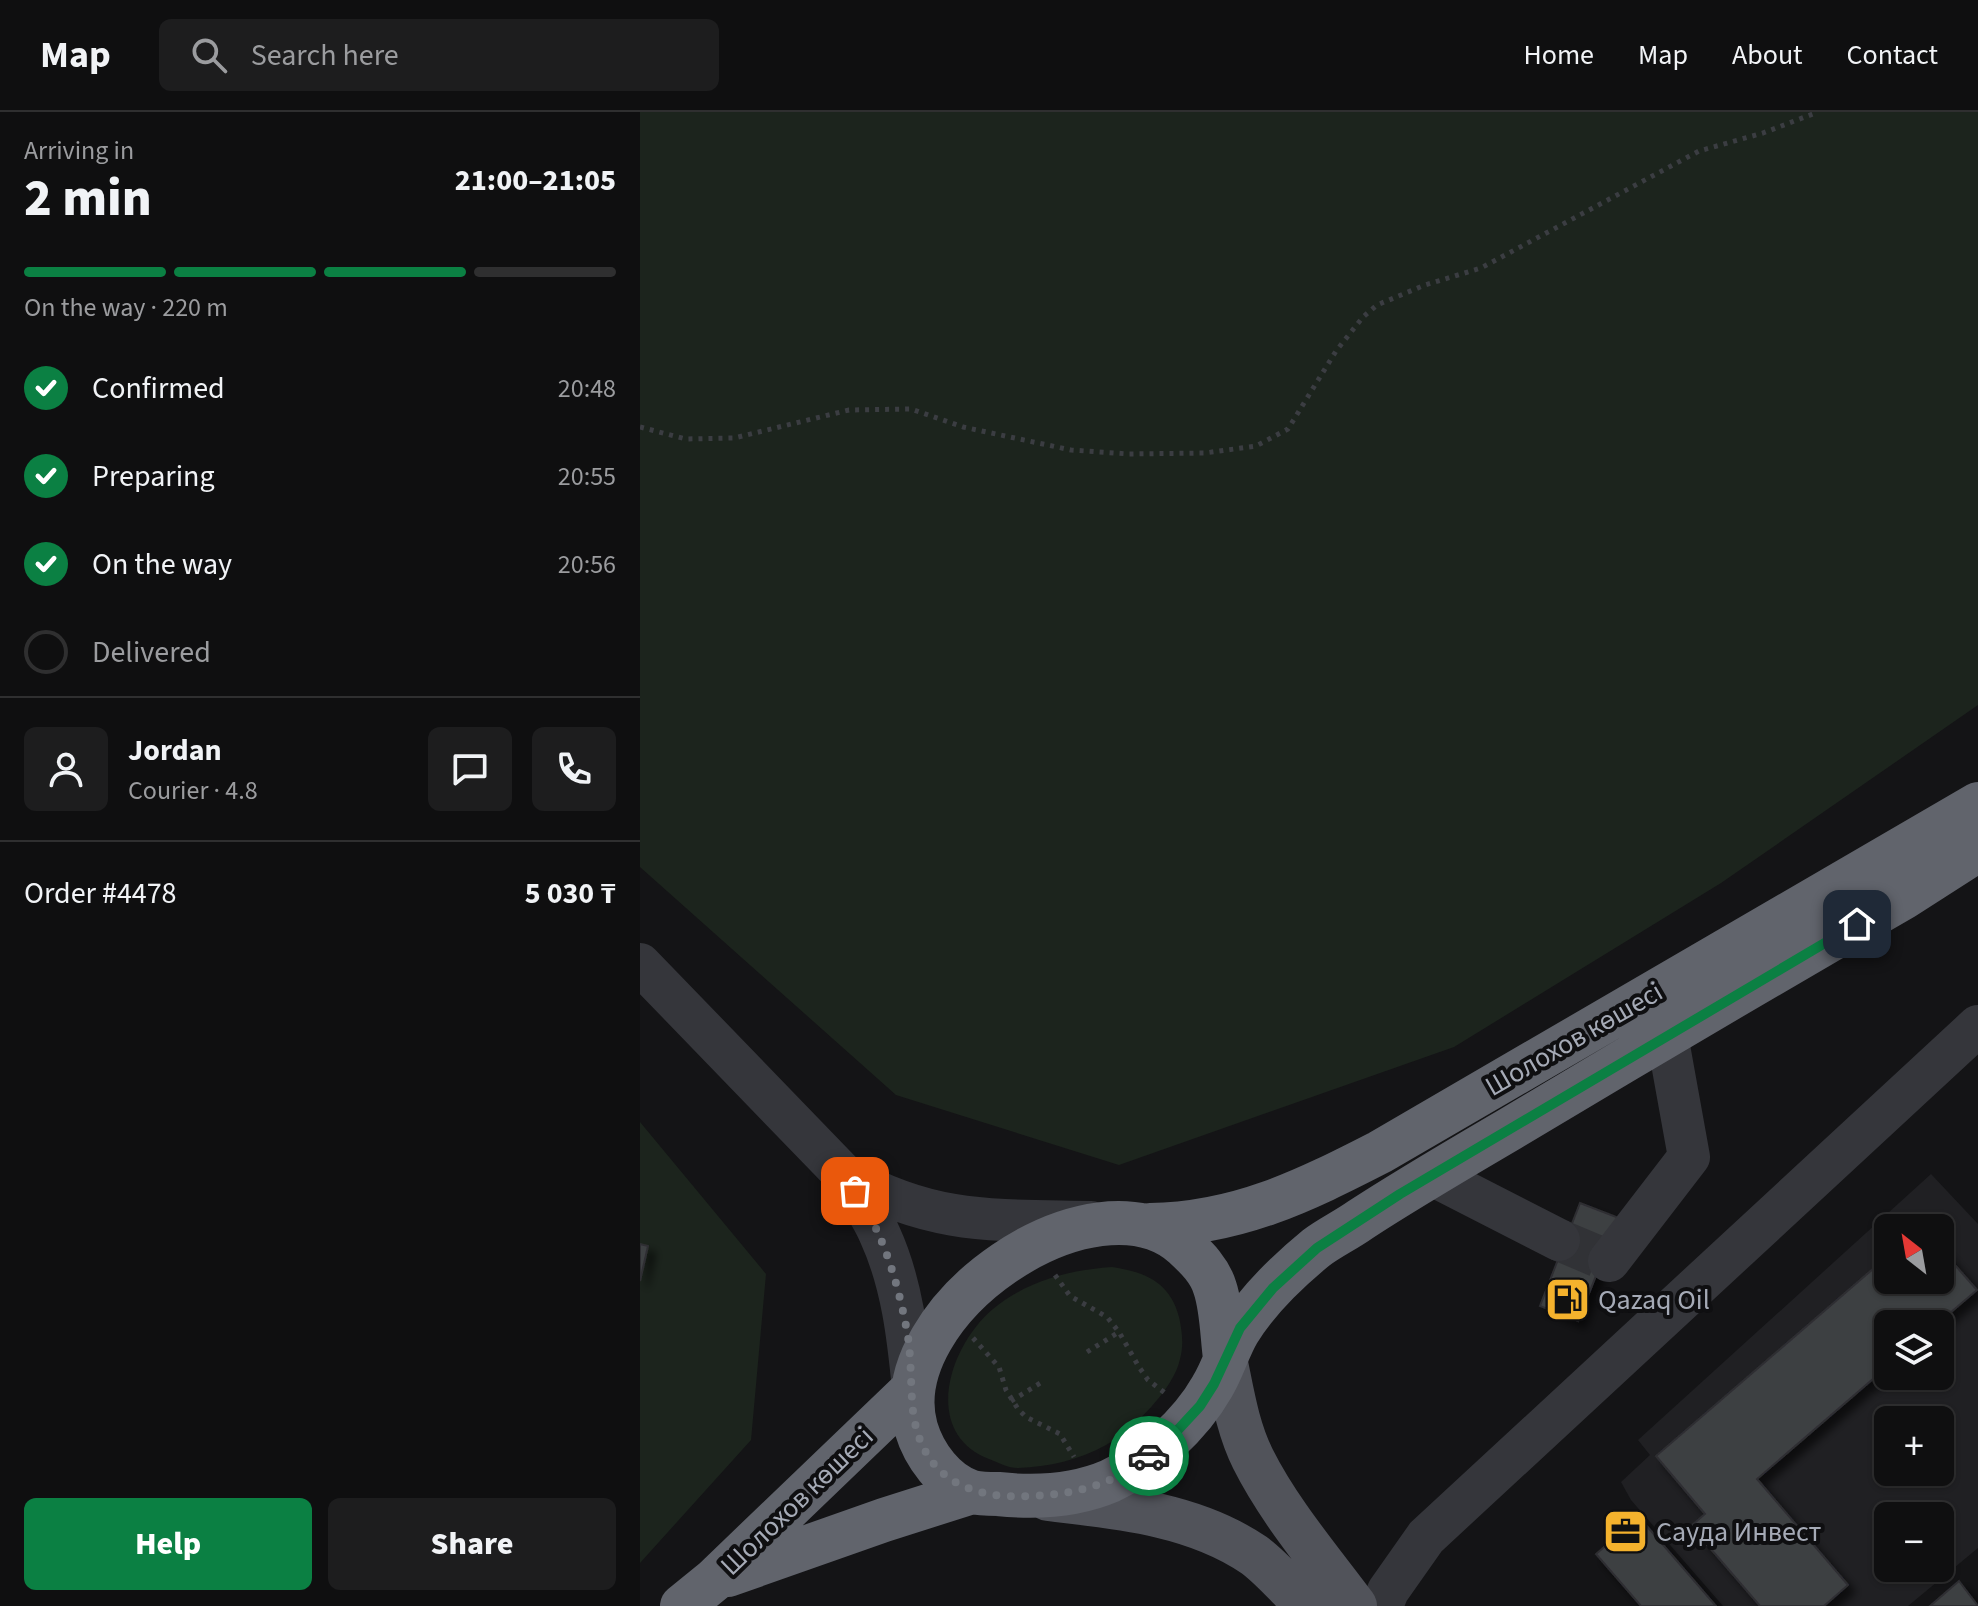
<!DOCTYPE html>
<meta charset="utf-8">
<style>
body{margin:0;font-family:"Source Sans 3",sans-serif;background:#1d1d1e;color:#f1f3f6;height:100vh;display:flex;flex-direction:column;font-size:30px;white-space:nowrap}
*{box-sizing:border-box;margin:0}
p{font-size:26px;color:#9b9c9f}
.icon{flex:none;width:44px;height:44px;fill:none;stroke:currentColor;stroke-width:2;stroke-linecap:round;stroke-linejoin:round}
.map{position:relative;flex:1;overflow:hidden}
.side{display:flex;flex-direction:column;background:#0f0f10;width:640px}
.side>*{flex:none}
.needle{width:52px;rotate:329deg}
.buttons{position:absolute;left:1234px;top:1102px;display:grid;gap:16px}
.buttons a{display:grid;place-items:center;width:80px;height:80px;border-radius:12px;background:#0f0f10;box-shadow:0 2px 6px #0004,0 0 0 2px #2f2f30;font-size:40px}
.pin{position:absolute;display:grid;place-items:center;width:68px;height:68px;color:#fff;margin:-34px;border-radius:16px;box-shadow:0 4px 12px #0006}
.courier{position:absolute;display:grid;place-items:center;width:80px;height:80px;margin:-40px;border:6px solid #0b8043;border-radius:50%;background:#fff;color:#222;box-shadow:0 2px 10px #0007}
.summary em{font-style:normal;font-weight:800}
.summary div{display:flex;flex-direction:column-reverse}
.summary{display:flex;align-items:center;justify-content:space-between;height:136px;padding:0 24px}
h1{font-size:52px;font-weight:800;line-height:60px}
.bar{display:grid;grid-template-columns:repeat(4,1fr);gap:12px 8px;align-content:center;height:96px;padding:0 24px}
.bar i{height:10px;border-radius:6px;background:#2f2f30}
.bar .active{background:#0b8043}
.bar p{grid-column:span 4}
.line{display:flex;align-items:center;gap:20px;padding:0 24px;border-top:2px solid #2f2f30}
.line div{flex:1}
.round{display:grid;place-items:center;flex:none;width:84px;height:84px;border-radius:12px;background:#1d1d1e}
ol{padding:0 24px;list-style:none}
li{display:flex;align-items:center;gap:24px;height:88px}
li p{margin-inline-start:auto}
li .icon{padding:8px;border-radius:50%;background:#0b8043;color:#fff;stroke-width:4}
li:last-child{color:#9b9c9f}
li i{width:44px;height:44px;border:4px solid #2f2f30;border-radius:50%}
.button{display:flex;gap:16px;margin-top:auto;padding:16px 24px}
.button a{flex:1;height:92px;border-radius:12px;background:#0b8043;color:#fff;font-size:32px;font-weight:800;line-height:92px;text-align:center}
.button a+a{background:#1d1d1e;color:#f1f3f6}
header{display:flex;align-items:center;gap:48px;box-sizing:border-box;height:112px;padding:0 40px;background:#0f0f10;border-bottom:2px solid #2f2f30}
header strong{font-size:38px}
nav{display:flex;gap:44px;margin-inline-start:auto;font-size:28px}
.search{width:560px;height:72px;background:#1d1d1e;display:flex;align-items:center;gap:20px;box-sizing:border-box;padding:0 28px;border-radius:12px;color:#9b9c9f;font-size:30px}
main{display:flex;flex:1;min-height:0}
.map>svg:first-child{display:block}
.built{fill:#202023;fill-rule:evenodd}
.green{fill:#1c241d}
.building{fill:#3e3f43;stroke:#2e2e32;stroke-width:2;filter:url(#shadow)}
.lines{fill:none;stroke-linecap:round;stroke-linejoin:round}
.minor-tunnel{stroke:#313236;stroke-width:42;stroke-dasharray:42 21;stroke-linecap:butt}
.path{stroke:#3b3d42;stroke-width:5;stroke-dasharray:4 6;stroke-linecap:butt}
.minor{stroke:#35363b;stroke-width:42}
.major{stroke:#51535a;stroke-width:44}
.highway{stroke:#61646c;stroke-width:44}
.done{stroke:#72767e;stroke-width:8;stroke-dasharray:0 14.4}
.route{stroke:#0b8043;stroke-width:10}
.labels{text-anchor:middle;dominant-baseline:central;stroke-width:8;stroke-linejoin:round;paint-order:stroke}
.street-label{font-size:28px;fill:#a5aab6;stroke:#0f0f11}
.poi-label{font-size:28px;fill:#a5aab6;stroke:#0f0f11;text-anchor:start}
</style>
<header>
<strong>Map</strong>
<div class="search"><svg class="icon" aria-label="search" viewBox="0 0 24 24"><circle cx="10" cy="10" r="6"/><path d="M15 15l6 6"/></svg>Search here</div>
<nav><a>Home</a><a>Map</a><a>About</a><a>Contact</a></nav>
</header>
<main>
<section class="side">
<div class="summary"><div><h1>2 min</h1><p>Arriving in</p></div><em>21:00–21:05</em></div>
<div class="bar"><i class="active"></i><i class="active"></i><i class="active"></i><i></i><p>On the way · 220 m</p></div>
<ol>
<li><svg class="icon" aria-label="check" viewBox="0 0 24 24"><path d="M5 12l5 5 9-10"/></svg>Confirmed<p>20:48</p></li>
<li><svg class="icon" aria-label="check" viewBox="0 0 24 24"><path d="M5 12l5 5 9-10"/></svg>Preparing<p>20:55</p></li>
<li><svg class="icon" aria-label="check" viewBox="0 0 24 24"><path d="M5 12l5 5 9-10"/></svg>On the way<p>20:56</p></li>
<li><i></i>Delivered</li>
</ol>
<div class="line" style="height:144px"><a class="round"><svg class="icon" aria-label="person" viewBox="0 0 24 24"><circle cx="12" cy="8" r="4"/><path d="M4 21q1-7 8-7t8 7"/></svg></a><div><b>Jordan</b><p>Courier · 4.8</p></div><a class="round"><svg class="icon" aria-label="chat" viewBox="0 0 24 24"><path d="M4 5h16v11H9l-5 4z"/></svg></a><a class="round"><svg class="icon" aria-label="phone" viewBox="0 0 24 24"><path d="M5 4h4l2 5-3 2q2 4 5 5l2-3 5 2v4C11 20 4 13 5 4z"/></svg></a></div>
<div class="line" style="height:104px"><div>Order #4478</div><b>5 030 ₸</b></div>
<div class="button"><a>Help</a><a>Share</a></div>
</section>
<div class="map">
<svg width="1338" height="1494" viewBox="0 0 1338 1494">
<defs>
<filter id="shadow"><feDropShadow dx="7" dy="7" stdDeviation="4" flood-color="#0009"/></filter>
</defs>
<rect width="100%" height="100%" fill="#141416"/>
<path class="built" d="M 1291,1062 L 1338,1112 L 1338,1436 L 1268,1494 L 1083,1494 L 991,1388 L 981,1370 L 1010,1343 L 998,1328 ZM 1248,1116 L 1300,1116 L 1300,1168 L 1248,1168 ZM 1248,1212 L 1300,1212 L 1300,1264 L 1248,1264 ZM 1248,1308 L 1300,1308 L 1300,1360 L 1248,1360 ZM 1248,1404 L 1300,1404 L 1300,1456 L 1248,1456 Z"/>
<path class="green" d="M 0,0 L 1338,0 L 1338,593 L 1081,771 L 814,935 L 479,1053 L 256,983 L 0,755 Z
M 0,1010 L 126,1162 L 111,1328 L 0,1451 Z
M 472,1155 C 505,1160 530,1170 539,1205 C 542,1219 544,1233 540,1247 C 534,1277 492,1318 466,1333 C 439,1348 409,1355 378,1356 C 368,1356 359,1351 349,1347 C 281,1320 309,1234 353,1197 C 387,1169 429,1158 472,1155 Z"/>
<path class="building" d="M 940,1091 L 979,1106 L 938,1209 L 900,1194 Z
M 0,1132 L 8,1134 L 0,1169 Z
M 1300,1136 L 1337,1178 L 1297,1212 L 1248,1212 L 1248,1254 L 1117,1367 L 1208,1473 L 1184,1494 L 1120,1494 L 1051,1414 L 1065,1402 L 1016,1344 L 1248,1144 L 1248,1168 L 1300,1168 Z
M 999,1405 L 1076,1494 L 1001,1494 L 956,1442 Z
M 1319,1469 L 1338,1494 L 1290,1494 Z"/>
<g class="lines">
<path class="minor-tunnel" d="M 919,1128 L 969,1149"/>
<path class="path" d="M 0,315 L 46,327 L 94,326 L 209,298 L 271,297 L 323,315 L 431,338 L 489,342 L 565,341 L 616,334 L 648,317 L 696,239 L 723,205 L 737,193 L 785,173 L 841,156 L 1059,39 L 1123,21 L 1178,0
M 415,1163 L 430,1184 L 467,1205 L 479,1220 L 499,1255 L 508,1268 L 525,1281
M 333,1226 L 359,1255 L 366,1278 L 378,1297 L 386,1305 L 420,1322 L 434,1345
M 447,1240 L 479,1220
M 371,1289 L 402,1270"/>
<path class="minor" d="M 0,852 L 205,1064 C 218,1083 231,1102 240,1123 C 262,1171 268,1225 273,1277
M 792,1063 L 919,1128
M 206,1064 C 293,1113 355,1108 451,1110
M 969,1149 L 1049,1045 L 1027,923
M 742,1494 L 748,1479 L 786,1425 L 1338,914"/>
<path class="major" d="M 585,1246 C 592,1279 597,1315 613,1347 C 639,1399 680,1447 715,1494
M 408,1387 C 478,1395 554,1402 614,1443 C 633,1457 650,1478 667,1494"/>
<path class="highway" d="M 510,1113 C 597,1112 664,1079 740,1040 L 1338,692
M 585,1246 C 582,1224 582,1197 575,1176 C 570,1159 557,1146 544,1134 C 455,1054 243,1199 276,1316 C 284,1343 305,1372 332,1380 C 340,1382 350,1382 358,1382 C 396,1386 435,1384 470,1369 C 509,1351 551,1312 572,1275 C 583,1257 588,1237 598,1220 C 617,1189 648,1159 676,1136 C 689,1126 706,1118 720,1108 C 769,1076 819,1047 870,1017 C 1000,939 1131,862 1263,786 L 1338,738
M 88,1463 L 244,1408 L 332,1380
M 42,1494 L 74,1468 L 273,1277"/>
</g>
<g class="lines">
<path class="done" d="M 215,1079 C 242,1119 257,1167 266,1214 C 272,1242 270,1271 273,1299 C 281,1365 329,1388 391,1384 C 435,1382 474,1373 509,1344"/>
<path class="route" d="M 509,1344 L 534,1322 L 560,1294 L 574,1272 L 600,1216 L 633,1176 L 677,1136 L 760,1082 L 1217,812"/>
</g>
<defs>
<symbol id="fuel-square" viewBox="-11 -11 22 22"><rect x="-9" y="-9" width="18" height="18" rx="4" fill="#f4b22d" stroke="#0f0f11"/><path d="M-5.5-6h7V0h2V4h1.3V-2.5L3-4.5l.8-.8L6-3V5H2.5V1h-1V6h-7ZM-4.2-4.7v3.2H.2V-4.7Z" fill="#111"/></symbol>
<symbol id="office-square" viewBox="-11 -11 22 22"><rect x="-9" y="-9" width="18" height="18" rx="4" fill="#f4b22d" stroke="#0f0f11"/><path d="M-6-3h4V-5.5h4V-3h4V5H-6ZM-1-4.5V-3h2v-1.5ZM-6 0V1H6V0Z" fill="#111"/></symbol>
</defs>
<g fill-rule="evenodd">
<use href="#fuel-square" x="902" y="1162" width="51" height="51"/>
<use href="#office-square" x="960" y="1394" width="51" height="51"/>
</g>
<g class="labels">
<g class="street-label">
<text transform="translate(934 927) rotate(-30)">Шолохов көшесі</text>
<text transform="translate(157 1389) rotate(-44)">Шолохов көшесі</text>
</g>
<g class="poi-label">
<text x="958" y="1188">Qazaq Oil</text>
<text x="1016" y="1420">Сауда Инвест</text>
</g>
</g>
</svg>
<div class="buttons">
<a><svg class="needle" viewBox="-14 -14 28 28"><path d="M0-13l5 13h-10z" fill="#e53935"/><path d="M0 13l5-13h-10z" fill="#9b9c9f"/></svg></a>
<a><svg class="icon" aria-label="layers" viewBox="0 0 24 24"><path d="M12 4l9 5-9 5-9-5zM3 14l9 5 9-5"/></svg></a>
<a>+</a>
<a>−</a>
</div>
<div class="pin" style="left:215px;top:1079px;background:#ea580c"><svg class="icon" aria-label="bag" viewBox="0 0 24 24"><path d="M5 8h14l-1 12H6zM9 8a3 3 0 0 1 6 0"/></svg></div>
<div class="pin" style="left:1217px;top:812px;background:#1f2937"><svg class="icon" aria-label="home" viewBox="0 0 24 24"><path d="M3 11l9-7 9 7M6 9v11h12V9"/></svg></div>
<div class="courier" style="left:509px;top:1344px"><svg class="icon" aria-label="car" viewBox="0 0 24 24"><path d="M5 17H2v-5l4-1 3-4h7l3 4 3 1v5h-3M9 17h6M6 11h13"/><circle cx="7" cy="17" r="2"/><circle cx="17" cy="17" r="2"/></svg></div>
</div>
</main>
